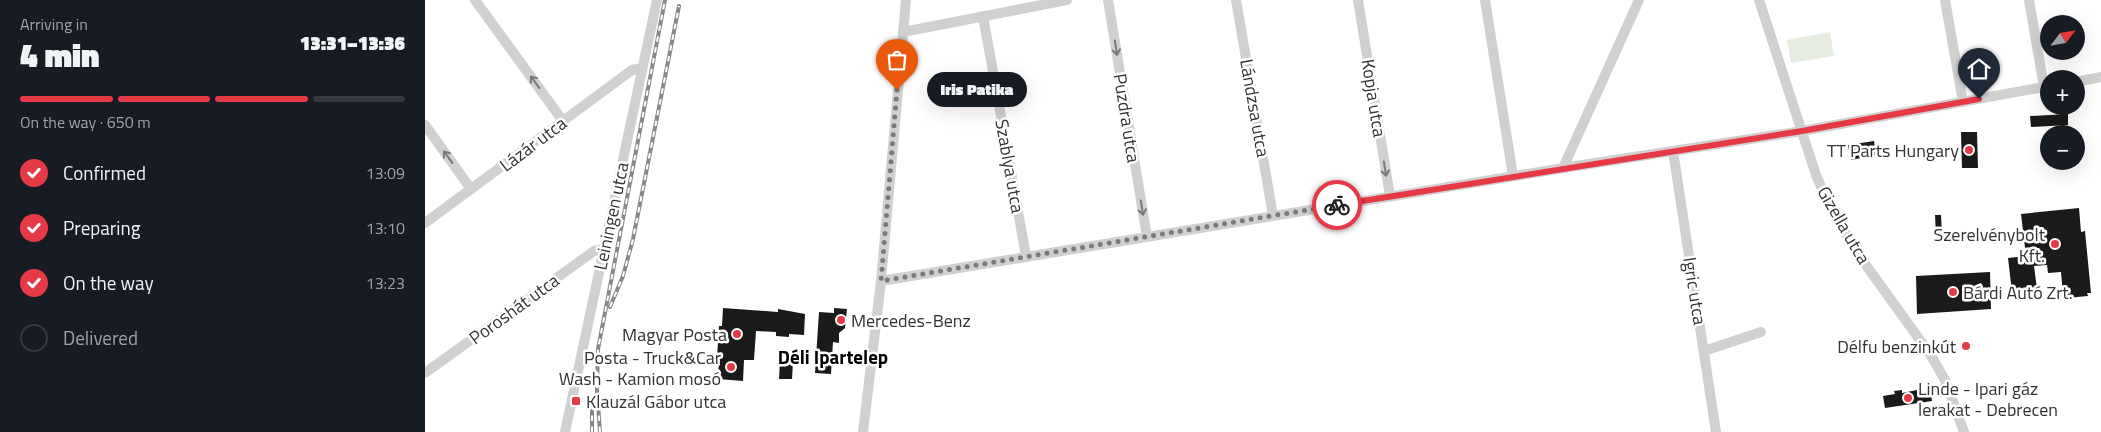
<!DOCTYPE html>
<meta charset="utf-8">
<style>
body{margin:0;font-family:"Titillium Web",sans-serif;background:#242831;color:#f1f3f6;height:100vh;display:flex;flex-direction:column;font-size:19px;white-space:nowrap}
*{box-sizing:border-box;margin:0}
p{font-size:16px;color:#9ea1a6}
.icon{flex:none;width:28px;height:28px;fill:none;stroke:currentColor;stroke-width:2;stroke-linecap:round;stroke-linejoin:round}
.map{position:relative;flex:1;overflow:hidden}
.sheet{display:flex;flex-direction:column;background:#171b24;width:425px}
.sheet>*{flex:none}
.needle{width:32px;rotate:59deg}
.tools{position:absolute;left:1615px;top:15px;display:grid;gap:10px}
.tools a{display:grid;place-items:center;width:45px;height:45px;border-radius:50%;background:#171b24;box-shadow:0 5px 20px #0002;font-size:25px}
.pin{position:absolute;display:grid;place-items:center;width:42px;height:42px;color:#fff;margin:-51px -21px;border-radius:50% 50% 50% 0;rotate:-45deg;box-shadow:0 0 5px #0007}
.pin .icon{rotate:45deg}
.courier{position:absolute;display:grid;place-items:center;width:50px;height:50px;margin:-25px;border:4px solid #e63946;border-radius:50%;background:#fff;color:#222;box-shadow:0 1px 6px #0007}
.bubble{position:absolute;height:35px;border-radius:18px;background:#171b24;box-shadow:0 5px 20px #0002;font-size:16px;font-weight:800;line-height:35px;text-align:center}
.head em{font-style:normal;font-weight:800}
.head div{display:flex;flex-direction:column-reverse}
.head{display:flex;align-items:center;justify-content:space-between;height:85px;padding:0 20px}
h1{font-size:32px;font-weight:800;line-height:38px}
.bar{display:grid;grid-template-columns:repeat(4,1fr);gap:8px 5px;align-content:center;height:60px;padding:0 20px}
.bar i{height:6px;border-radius:4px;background:#363941}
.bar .current{background:#e63946}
.bar p{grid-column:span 4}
ol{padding:0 20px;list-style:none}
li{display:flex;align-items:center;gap:15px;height:55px}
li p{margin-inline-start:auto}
li .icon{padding:5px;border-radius:50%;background:#e63946;color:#fff;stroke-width:4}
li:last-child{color:#9ea1a6}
li i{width:28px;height:28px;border:2px solid #363941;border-radius:50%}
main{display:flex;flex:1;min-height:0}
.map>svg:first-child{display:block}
.green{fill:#e6ecdf}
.building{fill:#1a1a1a}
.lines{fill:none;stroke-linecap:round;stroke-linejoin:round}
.minor{stroke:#d0d0d0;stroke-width:10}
.rail-casing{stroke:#888;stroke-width:4}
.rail{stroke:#fff;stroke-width:2;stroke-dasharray:5.5;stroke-linecap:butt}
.oneway{stroke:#7a7a7a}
.done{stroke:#7a7a7a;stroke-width:5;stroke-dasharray:0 9}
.route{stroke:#e63946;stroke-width:6}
.poi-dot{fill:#e63946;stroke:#fff;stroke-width:2}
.labels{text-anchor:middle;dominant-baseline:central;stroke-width:5;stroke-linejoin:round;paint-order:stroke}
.street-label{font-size:18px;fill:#333;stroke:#fff}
.poi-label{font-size:18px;fill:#333;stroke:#fff;text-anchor:end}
.neighbourhood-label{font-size:19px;font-weight:bold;fill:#000;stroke:#fff}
</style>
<main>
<section class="sheet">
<div class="head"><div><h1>4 min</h1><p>Arriving in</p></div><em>13:31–13:36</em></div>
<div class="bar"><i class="current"></i><i class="current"></i><i class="current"></i><i></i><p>On the way · 650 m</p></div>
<ol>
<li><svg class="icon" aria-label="check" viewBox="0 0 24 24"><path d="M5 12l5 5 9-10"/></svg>Confirmed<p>13:09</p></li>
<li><svg class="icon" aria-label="check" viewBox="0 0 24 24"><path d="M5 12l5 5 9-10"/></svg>Preparing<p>13:10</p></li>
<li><svg class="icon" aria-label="check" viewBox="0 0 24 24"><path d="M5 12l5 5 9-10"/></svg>On the way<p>13:23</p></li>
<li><i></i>Delivered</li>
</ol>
</section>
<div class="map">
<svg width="1676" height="432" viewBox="0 0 1676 432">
<rect width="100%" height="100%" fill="#fff"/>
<path class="green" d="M 1405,32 L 1409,56 L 1366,63 L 1362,40 Z"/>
<path class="building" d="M 1643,114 L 1643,125 L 1606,127 L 1605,116 Z
M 1536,132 L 1552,132 L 1553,168 L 1537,168 Z
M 1449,141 L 1451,155 L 1426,160 L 1423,145 Z
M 1654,208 L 1656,232 L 1660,231 L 1666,293 L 1662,293 L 1663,296 L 1642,298 L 1642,295 L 1638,295 L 1636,272 L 1623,273 L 1622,265 L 1609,266 L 1612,289 L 1587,292 L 1583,258 L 1601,256 L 1596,214 Z
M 1510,215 L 1516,215 L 1517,235 L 1511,236 Z
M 1565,272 L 1566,309 L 1492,314 L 1491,276 Z
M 298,308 L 353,312 L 353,309 L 380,314 L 379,335 L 364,334 L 364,337 L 351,336 L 351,332 L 331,331 L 329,360 L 319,360 L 318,381 L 293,379 L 294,358 L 292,358 L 294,326 L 297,326 Z
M 409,308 L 422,309 L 420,328 L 414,333 L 414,343 L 408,342 L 406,374 L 390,373 L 394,312 L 409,313 Z
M 355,361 L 368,362 L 367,379 L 354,379 Z
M 1477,390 L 1477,393 L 1492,390 L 1493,395 L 1506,393 L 1507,401 L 1460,408 L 1458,396 L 1470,394 L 1469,391 Z"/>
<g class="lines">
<path class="minor" d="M 50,0 L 138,121
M 683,0 L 722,237
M 811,0 L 848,216
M 933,0 L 965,196
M 1060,0 L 1088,176
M 1334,0 L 1391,175 L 1408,214 L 1438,261 L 1505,354 L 1520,380 L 1539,432
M 1520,0 L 1538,102
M 1604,0 L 1619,87
M 558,16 L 601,256
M 478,32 L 642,0
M 1651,82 L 1676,77
M 0,125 L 46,189
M 1248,151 L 1291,432
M 1138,168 L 1214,0
M 0,223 L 207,70 L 217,68
M 456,281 L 1138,168 L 1377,131 L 1624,86
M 1279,351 L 1336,332
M 0,373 L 169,251 L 179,249
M 140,432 L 232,0
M 438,432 L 456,281 L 481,0"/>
<defs>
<path id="rail" d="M 185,307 L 198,276 L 208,239 L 254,6
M 167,432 L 167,410
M 175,432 L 172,391 L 173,349 L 240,0"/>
</defs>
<use href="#rail" class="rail-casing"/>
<use href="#rail" class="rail"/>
</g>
<defs><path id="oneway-shaft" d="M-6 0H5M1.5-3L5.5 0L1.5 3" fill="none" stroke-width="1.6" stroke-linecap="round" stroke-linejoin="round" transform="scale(1.25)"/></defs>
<g class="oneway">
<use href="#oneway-shaft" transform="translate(691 48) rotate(81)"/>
<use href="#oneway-shaft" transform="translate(110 82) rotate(-126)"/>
<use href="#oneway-shaft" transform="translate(23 157) rotate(-126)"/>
<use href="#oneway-shaft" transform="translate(960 169) rotate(81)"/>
<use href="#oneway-shaft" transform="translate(717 208) rotate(81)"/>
</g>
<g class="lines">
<path class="done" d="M 472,90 L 456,281 L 912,205"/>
<path class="route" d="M 912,205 L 1377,131 L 1554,99"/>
</g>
<g class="poi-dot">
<circle cx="1544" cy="150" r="5"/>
<circle cx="1630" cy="244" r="5"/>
<circle cx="1528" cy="292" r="5"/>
<circle cx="416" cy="320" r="5"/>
<circle cx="312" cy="334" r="5"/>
<circle cx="1541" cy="346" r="5"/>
<circle cx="306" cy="367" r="5"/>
<circle cx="1483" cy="398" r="5"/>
<rect x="146" y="396" width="10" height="10" rx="2.5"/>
</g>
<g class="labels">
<g class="street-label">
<text transform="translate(949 98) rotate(81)">Kopja utca</text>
<text transform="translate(830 108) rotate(80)">Lándzsa utca</text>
<text transform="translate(702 118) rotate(81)">Puzdra utca</text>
<text transform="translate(108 144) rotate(-37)">Lázár utca</text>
<text transform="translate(585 166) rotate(80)">Szablya utca</text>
<text transform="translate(186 216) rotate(-78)">Leiningen utca</text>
<text transform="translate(1419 225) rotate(60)">Gizella utca</text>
<text transform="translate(1270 291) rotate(81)">Igric utca</text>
<text transform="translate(89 309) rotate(-36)">Poroshát utca</text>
</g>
<g class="poi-label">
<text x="1534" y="150">TT Parts Hungary</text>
<text x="1620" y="234">Szerelvénybolt<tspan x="1620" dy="21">Kft.</tspan></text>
<text x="1538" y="292" text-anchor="start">Bárdi Autó Zrt.</text>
<text x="426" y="320" text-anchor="start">Mercedes-Benz</text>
<text x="302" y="334">Magyar Posta</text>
<text x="1531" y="346">Délfu benzinkút</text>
<text x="296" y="357">Posta - Truck&amp;Car<tspan x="296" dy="21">Wash - Kamion mosó</tspan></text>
<text x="1493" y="388" text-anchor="start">Linde - Ipari gáz<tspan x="1493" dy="21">lerakat - Debrecen</tspan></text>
<text x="161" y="401" text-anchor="start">Klauzál Gábor utca</text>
</g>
<g class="neighbourhood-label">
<text x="408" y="356">Déli Ipartelep</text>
</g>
</g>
</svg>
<div class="tools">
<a><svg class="needle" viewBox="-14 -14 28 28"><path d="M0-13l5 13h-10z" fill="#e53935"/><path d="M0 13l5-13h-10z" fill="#9ea1a6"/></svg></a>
<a>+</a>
<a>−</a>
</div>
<div class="pin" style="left:472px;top:90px;background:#ea580c"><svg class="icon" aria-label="bag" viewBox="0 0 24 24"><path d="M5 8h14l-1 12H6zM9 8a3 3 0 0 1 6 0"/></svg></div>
<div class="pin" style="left:1554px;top:99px;background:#1f2937"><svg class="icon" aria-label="home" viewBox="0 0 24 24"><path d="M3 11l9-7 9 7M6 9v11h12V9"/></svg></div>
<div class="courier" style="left:912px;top:205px"><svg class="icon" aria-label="bike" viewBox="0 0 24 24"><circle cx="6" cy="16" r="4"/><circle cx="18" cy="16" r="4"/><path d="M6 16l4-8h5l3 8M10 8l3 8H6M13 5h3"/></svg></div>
<div class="bubble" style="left:502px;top:72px;width:100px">Iris Patika</div>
</div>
</main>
